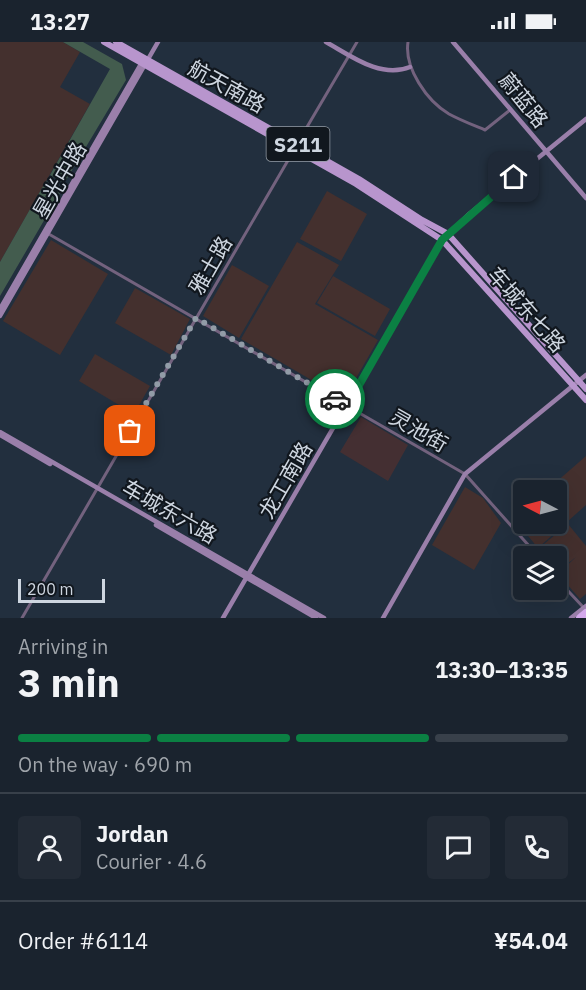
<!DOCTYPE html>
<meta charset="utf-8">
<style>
body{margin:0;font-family:"IBM Plex Sans","Noto Sans SC",sans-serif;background:#232b36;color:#f1f3f6;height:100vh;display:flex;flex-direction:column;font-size:22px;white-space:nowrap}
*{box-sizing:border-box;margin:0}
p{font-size:20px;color:#9fa4aa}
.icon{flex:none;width:33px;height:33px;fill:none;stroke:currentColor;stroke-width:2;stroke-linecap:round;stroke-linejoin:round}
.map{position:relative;height:576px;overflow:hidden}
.panel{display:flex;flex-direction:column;background:#1a232e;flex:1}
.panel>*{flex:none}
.needle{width:39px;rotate:276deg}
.controls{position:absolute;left:513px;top:438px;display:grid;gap:12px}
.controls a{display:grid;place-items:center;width:54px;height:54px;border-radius:6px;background:#1a232e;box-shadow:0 6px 24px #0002,0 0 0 2px #38404a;font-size:30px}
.scale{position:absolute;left:18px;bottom:15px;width:87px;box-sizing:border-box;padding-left:6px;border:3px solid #ced6e0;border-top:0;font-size:16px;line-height:21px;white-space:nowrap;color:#ced6e0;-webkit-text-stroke:4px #11171e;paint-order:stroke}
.pin{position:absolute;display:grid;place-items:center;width:51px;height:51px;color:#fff;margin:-26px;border-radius:12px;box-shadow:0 3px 9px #0006}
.courier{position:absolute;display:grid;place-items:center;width:60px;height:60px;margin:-30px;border:4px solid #0b8043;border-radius:50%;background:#fff;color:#222;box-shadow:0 2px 8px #0007}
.head em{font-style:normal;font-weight:700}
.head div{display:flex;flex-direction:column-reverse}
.head{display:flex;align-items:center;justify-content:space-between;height:102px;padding:0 18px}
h1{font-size:39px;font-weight:700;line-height:45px}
.bar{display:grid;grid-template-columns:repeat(4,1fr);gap:9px 6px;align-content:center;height:72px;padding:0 18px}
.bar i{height:8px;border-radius:4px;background:#38404a}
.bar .active{background:#0b8043}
.bar p{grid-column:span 4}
.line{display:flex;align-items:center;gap:15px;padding:0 18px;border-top:2px solid #38404a}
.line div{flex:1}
.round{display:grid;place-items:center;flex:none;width:63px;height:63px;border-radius:6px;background:#232b36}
.status{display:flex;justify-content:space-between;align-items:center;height:42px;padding:0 30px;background:#1a232e;direction:ltr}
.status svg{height:16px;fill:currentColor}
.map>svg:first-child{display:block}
.commercial{fill:#442f32}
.industrial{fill:#44302e}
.green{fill:#435c4e}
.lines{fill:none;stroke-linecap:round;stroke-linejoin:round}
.street{stroke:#73627e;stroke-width:3}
.secondary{stroke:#9a7faa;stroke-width:4.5}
.primary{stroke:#b895cd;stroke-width:6}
.highway{stroke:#d4a9ec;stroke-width:8}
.done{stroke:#929ca7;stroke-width:6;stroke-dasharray:0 10.8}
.route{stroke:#0b8043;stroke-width:8}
.labels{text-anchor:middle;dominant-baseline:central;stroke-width:4.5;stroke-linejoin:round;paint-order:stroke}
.shield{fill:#11171e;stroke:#959da6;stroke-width:1.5}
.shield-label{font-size:20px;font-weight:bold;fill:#ced6e0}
.street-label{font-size:21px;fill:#ced6e0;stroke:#11171e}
</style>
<div class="status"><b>13:27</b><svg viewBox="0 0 49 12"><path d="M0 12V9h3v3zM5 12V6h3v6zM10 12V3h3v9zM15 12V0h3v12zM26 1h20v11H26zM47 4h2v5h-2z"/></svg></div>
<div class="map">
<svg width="586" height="576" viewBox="0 0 586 576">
<rect width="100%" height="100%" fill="#222f3e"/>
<path class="commercial" d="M 361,375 L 408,403 L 388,439 L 340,410 Z"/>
<path class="industrial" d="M 0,0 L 63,0 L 80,10 L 60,45 L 90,62 L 0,220 Z
M 327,149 L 367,172 L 341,219 L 300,197 Z
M 51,198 L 108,232 L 60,313 L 3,279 Z
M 297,200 L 339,223 L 315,262 L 378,298 L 344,357 L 241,297 Z
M 232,223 L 269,244 L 239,296 L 203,274 Z
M 333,234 L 390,267 L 375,294 L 317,261 Z
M 135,246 L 190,277 L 171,313 L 115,281 Z
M 95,312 L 150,344 L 134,372 L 79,339 Z
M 586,414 L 586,463 L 538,506 L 514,477 L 523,469 L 524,482 L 556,482 L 556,448 L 547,448 Z
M 465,445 L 483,456 L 501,481 L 474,528 L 432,503 Z
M 568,482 L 586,504 L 586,552 L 580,557 L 558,532 L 576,515 L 557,530 L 556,514 L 544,514 L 538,507 Z"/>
<path class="green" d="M 63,0 L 83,0 L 122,22 L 126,38 L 65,140 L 63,141 L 50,133 L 110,27 Z
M 46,139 L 59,147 L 60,151 L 0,254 L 0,220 Z"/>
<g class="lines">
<path class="street" d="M 408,0 C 404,26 427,59 449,72 C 460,78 473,83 485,88 L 510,68
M 297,102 L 357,0
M 47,191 L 465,432 L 538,514
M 556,536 L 584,566
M 22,576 L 294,108"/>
<path class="secondary" d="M 326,0 C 351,14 381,37 410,25
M 453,0 L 586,156
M 0,267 L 142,20
M 0,274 L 158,0
M 0,390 L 324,576
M 0,393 L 50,422
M 156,483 L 316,576
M 223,576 L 442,198 L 468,173 L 586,77
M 383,576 L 465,432 L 586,333
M 571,576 L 586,564"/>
<path class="primary" d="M 104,0 L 356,142 L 442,198 L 586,358
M 116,0 L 359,137 L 422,178 L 448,192 L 586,347"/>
<path class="highway" d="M 580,576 L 586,571"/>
</g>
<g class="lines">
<path class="done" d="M 130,389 L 196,276 L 335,357"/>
<path class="route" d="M 335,357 L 347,364 L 442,198 L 514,135"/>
</g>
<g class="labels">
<rect class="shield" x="266.5" y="85" width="63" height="34" rx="4.5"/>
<g class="shield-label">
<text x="298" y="102">S211</text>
</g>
<g class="street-label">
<text transform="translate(227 44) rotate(29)">航天南路</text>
<text transform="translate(524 58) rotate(51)">蔚蓝路</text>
<text transform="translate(59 138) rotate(-60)">星光中路</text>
<text transform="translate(210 223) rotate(-60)">雅土路</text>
<text transform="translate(527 267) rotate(49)">车城东七路</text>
<text transform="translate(419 388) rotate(30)">灵池街</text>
<text transform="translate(285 438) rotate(-60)">龙工南路</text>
<text transform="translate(170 469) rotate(30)">车城东六路</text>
</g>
</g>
</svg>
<div class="controls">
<a><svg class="needle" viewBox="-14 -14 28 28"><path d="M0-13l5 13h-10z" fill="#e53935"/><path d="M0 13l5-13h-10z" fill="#9fa4aa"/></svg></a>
<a><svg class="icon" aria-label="layers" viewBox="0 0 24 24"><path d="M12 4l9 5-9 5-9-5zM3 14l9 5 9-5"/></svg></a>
</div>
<div class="scale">200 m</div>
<div class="pin" style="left:130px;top:389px;background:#ea580c"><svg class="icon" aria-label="bag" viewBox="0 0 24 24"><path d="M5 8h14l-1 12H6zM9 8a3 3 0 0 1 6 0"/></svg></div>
<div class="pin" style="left:514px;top:135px;background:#1f2937"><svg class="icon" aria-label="home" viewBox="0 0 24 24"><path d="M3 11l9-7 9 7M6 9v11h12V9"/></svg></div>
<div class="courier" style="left:335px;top:357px"><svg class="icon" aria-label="car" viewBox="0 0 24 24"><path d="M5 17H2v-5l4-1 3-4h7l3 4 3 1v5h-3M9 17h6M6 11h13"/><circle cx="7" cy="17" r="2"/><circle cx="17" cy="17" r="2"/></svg></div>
</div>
<section class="panel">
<div class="head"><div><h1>3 min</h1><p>Arriving in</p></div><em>13:30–13:35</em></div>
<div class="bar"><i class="active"></i><i class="active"></i><i class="active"></i><i></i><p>On the way · 690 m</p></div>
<div class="line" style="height:108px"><a class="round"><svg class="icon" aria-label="person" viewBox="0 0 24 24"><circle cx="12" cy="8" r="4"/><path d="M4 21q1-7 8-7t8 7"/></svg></a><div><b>Jordan</b><p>Courier · 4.6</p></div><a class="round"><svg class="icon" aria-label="chat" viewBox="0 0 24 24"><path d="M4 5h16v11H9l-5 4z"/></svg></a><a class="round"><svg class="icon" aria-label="phone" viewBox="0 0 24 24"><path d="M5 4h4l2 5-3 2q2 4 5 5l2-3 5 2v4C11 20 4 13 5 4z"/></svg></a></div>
<div class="line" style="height:78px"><div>Order #6114</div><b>¥54.04</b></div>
</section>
